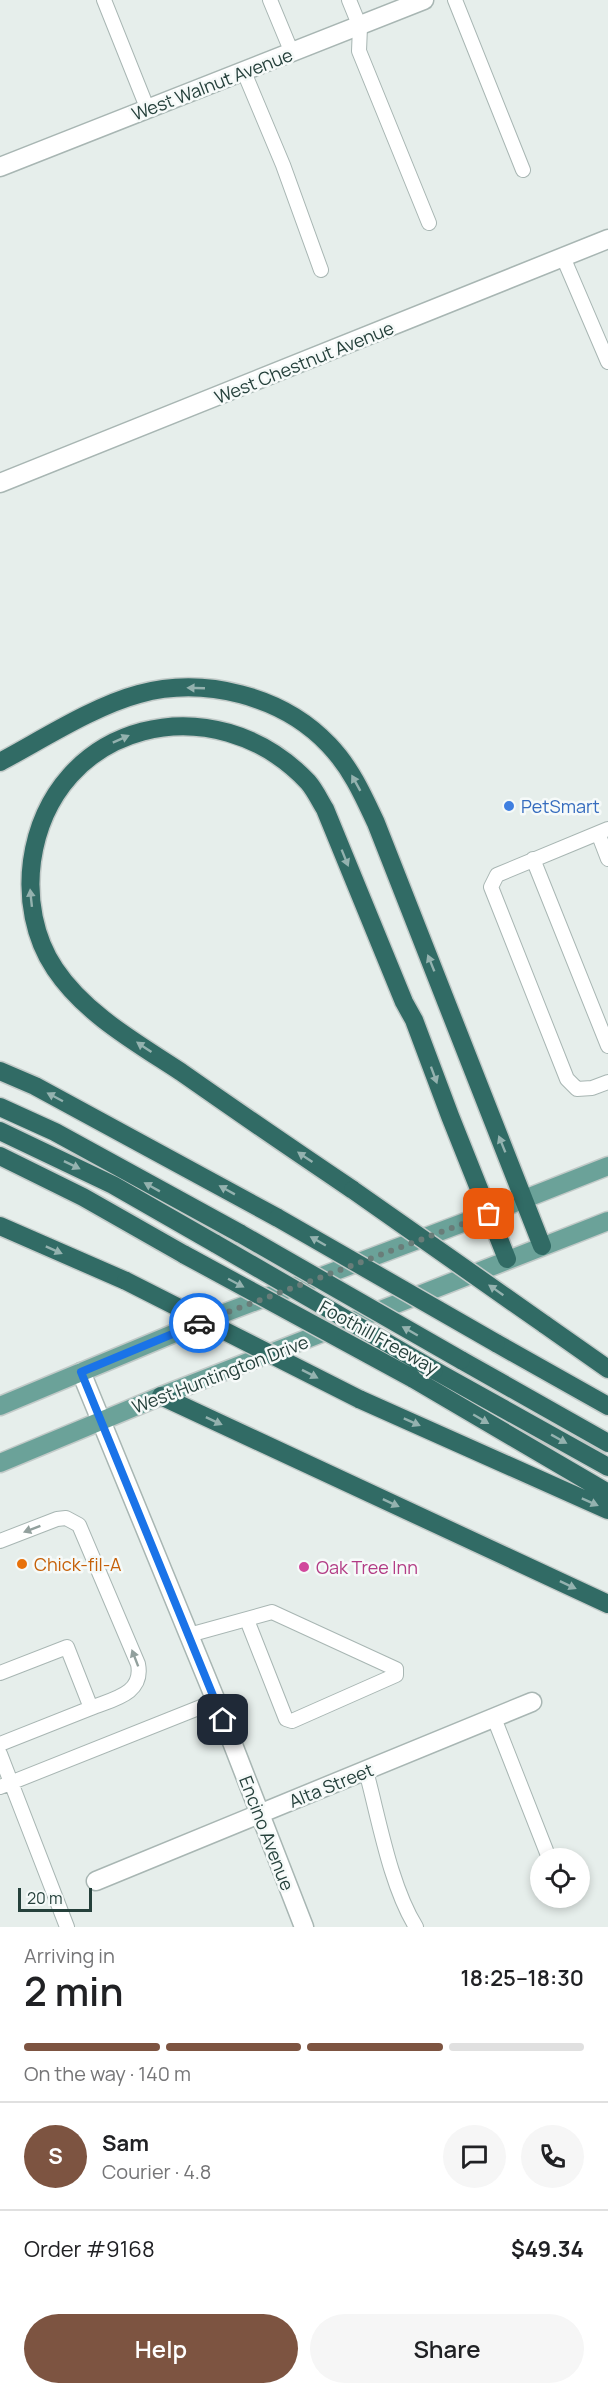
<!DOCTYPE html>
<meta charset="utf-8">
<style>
body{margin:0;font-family:Manrope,sans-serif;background:#f6f6f6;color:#202124;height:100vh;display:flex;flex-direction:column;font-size:22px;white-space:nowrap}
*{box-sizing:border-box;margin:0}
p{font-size:20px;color:#757577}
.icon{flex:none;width:33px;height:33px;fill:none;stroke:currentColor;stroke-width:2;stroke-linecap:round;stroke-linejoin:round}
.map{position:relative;height:1927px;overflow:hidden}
.sheet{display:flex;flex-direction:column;background:#fff;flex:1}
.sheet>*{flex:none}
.tools{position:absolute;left:530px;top:1848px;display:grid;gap:12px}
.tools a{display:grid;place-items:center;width:60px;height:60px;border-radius:50%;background:#fff;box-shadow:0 3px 9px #0003;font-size:30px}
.scale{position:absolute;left:18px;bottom:15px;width:74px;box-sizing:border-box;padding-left:6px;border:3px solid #25403b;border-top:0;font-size:16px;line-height:21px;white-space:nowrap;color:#25403b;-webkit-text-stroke:4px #f6faf9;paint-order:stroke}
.pin{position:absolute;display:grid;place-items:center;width:51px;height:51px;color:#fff;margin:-26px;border-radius:12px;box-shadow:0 3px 9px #0006}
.courier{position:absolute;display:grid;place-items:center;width:60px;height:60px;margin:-30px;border:4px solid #1a73e8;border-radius:50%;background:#fff;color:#222;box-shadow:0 2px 8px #0007}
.summary em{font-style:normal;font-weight:600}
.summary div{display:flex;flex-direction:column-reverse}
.summary{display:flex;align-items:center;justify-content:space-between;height:102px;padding:0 24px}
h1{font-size:39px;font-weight:600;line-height:45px}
.bar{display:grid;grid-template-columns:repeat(4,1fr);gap:9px 6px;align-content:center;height:72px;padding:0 24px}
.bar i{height:8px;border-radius:4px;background:#e0e0e0}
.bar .active{background:#7d5441}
.bar p{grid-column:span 4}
.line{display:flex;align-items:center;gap:15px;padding:0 24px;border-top:2px solid #e0e0e0}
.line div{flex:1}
.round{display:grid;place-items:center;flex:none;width:63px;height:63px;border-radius:32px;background:#f6f6f6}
.action{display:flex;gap:12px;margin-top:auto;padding:12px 24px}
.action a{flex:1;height:69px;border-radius:36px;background:#7d5441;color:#fff;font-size:24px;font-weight:600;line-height:69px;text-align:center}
.action a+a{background:#f6f6f6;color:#202124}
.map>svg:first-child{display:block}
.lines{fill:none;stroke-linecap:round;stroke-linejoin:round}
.service-casing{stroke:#a8b6b3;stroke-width:16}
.minor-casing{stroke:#a8b6b3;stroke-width:21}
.primary-casing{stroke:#c2cac8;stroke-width:21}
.motorway-casing{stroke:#c2cac8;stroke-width:21}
.service{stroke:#fff;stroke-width:14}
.minor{stroke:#fff;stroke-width:18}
.primary{stroke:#6ba299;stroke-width:18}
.motorway{stroke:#316b65;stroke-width:18}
.motorway-bridge-casing{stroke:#c2cac8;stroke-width:21;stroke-linecap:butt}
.motorway-bridge{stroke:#316b65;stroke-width:18}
.oneway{fill:#94b2af}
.oneway2{fill:#92a09d}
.done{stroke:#697d79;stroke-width:6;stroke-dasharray:0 10.8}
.route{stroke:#1a73e8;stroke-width:8}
.shop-dot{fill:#3f7fe0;stroke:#f6faf9;stroke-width:2}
.food-dot{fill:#e8710a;stroke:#f6faf9;stroke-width:2}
.hotel-dot{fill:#d1479c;stroke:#f6faf9;stroke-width:2}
.labels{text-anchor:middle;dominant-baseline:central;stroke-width:5;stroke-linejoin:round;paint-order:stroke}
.street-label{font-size:18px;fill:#25403b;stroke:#f6faf9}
.shop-label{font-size:18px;fill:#366cbe;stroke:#f6faf9;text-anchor:start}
.food-label{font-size:18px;fill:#c56008;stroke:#f6faf9;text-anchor:start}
.hotel-label{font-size:18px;fill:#b23c85;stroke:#f6faf9;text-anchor:start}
</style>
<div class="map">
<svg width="608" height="1927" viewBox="0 0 608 1927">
<rect width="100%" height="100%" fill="#e6eeeb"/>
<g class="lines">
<defs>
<path id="service" d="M 104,0 L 148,110
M 270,0 L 292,53
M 349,0 L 360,27 L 359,51 L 429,223
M 455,0 L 523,170
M 244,72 L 283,165 L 321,270
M 563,257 L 608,362
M 608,829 L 497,875 L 491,887 L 567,1079 L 577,1089 L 592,1088 L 608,1082
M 598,833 L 608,859
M 533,859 L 608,1046
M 0,1541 L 57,1519 L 66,1518 L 79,1525 L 138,1664 C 144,1694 113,1699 91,1708
M 189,1635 L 272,1612 L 396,1669 L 396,1675 L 292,1721 L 286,1719 L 247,1620
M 0,1673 L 67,1647 L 91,1708 L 0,1744
M 494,1718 L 549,1858
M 0,1754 L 67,1927
M 366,1771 C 379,1819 390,1885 416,1927
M 0,1787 L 216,1701"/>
<path id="minor" d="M 0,167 L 424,0
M 0,483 L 608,239
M 81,1372 L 216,1701 L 304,1927
M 96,1881 L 532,1702"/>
<path id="primary" d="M 0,1406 L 211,1318 L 489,1213 L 608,1166
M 0,1463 L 161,1396 L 608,1221"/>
<path id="motorway" d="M 0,762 C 43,739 94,706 139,694 C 204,676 283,696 329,745 C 351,768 363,795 376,823 L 542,1246
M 0,1071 L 35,1086 L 278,1218
M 0,1107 L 55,1132 L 241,1234
M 0,1131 L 113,1185 L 216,1244
M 0,1156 L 83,1197 L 185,1255
M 353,1190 C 295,1151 238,1112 181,1072 C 137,1043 85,1014 55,969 C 34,938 27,898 32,861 C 52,720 215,683 308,782 C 315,790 320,801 325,809 L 404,1002 L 414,1020 L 450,1116 L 507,1259
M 0,1226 L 126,1281
M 544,1324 L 608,1369
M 496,1343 L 608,1406
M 461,1360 L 608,1443
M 434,1370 L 608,1467
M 412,1378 L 608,1493
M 161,1396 L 608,1604
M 359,1399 L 608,1510"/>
</defs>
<use href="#service" class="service-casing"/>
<use href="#minor" class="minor-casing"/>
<use href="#primary" class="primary-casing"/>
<use href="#motorway" class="motorway-casing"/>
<use href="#service" class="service"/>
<use href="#minor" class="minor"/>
<use href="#primary" class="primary"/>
<use href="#motorway" class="motorway"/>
<defs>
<path id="motorway-bridge" d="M 353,1190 L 544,1324
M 278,1218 L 496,1343
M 241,1234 L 461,1360
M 216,1244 L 434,1370
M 185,1255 L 412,1378
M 126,1281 L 359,1399"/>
</defs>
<use href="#motorway-bridge" class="motorway-bridge-casing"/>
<use href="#motorway-bridge" class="motorway-bridge"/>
</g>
<defs><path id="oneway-solid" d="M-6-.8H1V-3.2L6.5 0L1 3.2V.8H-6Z" transform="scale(1.5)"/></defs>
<g class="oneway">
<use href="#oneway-solid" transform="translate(196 688) rotate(-178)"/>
<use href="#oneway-solid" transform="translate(121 739) rotate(-24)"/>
<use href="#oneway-solid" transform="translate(356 783) rotate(-119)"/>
<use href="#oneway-solid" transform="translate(345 858) rotate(68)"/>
<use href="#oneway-solid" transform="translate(31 898) rotate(-96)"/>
<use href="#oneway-solid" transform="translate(431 963) rotate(-112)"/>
<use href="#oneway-solid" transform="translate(144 1047) rotate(-146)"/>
<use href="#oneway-solid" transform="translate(434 1075) rotate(70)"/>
<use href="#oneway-solid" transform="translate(55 1097) rotate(-152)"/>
<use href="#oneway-solid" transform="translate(502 1144) rotate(-112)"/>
<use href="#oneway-solid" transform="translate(305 1157) rotate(-146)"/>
<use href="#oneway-solid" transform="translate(72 1165) rotate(26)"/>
<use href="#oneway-solid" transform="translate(152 1187) rotate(-151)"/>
<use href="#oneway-solid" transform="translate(227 1190) rotate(-151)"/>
<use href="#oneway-solid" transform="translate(318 1241) rotate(-150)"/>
<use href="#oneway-solid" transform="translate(54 1250) rotate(24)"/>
<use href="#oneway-solid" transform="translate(236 1283) rotate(28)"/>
<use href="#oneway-solid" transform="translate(496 1290) rotate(-145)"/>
<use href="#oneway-solid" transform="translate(410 1331) rotate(-150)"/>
<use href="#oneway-solid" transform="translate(310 1374) rotate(27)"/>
<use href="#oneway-solid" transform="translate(481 1419) rotate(30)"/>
<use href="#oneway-solid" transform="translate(214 1421) rotate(25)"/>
<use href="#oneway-solid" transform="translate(412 1422) rotate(24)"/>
<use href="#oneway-solid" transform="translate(559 1439) rotate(29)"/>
<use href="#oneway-solid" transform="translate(590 1502) rotate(24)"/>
<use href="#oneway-solid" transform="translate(391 1503) rotate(25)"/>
<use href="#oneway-solid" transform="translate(568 1585) rotate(25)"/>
</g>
<g class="oneway2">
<use href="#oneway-solid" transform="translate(32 1529) rotate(159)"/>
<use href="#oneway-solid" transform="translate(135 1658) rotate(-111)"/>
</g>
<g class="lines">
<path class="done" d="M 199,1323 L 489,1214"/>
<path class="route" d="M 199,1323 L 81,1372 L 223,1720"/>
</g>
<circle class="shop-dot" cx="509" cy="806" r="6"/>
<circle class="food-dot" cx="22" cy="1564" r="6"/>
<circle class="hotel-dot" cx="304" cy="1567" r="6"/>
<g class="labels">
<g class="street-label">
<text transform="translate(212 84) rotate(-21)">West Walnut Avenue</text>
<text transform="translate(304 362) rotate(-22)">West Chestnut Avenue</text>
<text transform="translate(379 1337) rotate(29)">Foothill Freeway</text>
<text transform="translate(220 1374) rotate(-21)">West Huntington Drive</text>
<text transform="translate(331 1785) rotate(-22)">Alta Street</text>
<text transform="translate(267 1833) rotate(69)">Encino Avenue</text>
</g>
<g class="shop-label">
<text x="521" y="806">PetSmart</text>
</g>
<g class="food-label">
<text x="34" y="1564">Chick-fil-A</text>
</g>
<g class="hotel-label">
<text x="316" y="1567">Oak Tree Inn</text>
</g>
</g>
</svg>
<div class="tools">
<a><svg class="icon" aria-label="locate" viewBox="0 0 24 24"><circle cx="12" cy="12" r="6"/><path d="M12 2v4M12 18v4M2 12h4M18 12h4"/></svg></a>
</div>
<div class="scale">20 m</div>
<div class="pin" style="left:489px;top:1214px;background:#ea580c"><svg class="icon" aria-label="bag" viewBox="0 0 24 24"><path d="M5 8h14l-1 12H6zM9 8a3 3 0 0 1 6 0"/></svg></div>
<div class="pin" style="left:223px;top:1720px;background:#1f2937"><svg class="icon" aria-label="home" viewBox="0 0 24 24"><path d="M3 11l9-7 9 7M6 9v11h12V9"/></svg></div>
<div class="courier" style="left:199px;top:1323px"><svg class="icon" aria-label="car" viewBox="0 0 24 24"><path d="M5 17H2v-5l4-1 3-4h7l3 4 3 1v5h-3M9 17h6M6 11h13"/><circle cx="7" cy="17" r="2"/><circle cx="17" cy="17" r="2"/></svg></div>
</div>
<section class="sheet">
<div class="summary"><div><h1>2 min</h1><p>Arriving in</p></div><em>18:25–18:30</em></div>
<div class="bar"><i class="active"></i><i class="active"></i><i class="active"></i><i></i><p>On the way · 140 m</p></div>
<div class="line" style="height:108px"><b class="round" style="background:#7d5441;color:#fff">S</b><div><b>Sam</b><p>Courier · 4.8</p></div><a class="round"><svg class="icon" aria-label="chat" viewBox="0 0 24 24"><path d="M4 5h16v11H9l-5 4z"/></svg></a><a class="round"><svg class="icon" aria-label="phone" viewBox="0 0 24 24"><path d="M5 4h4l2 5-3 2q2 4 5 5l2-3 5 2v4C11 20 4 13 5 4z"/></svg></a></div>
<div class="line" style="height:78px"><div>Order #9168</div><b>$49.34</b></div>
<div class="action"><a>Help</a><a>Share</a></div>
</section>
